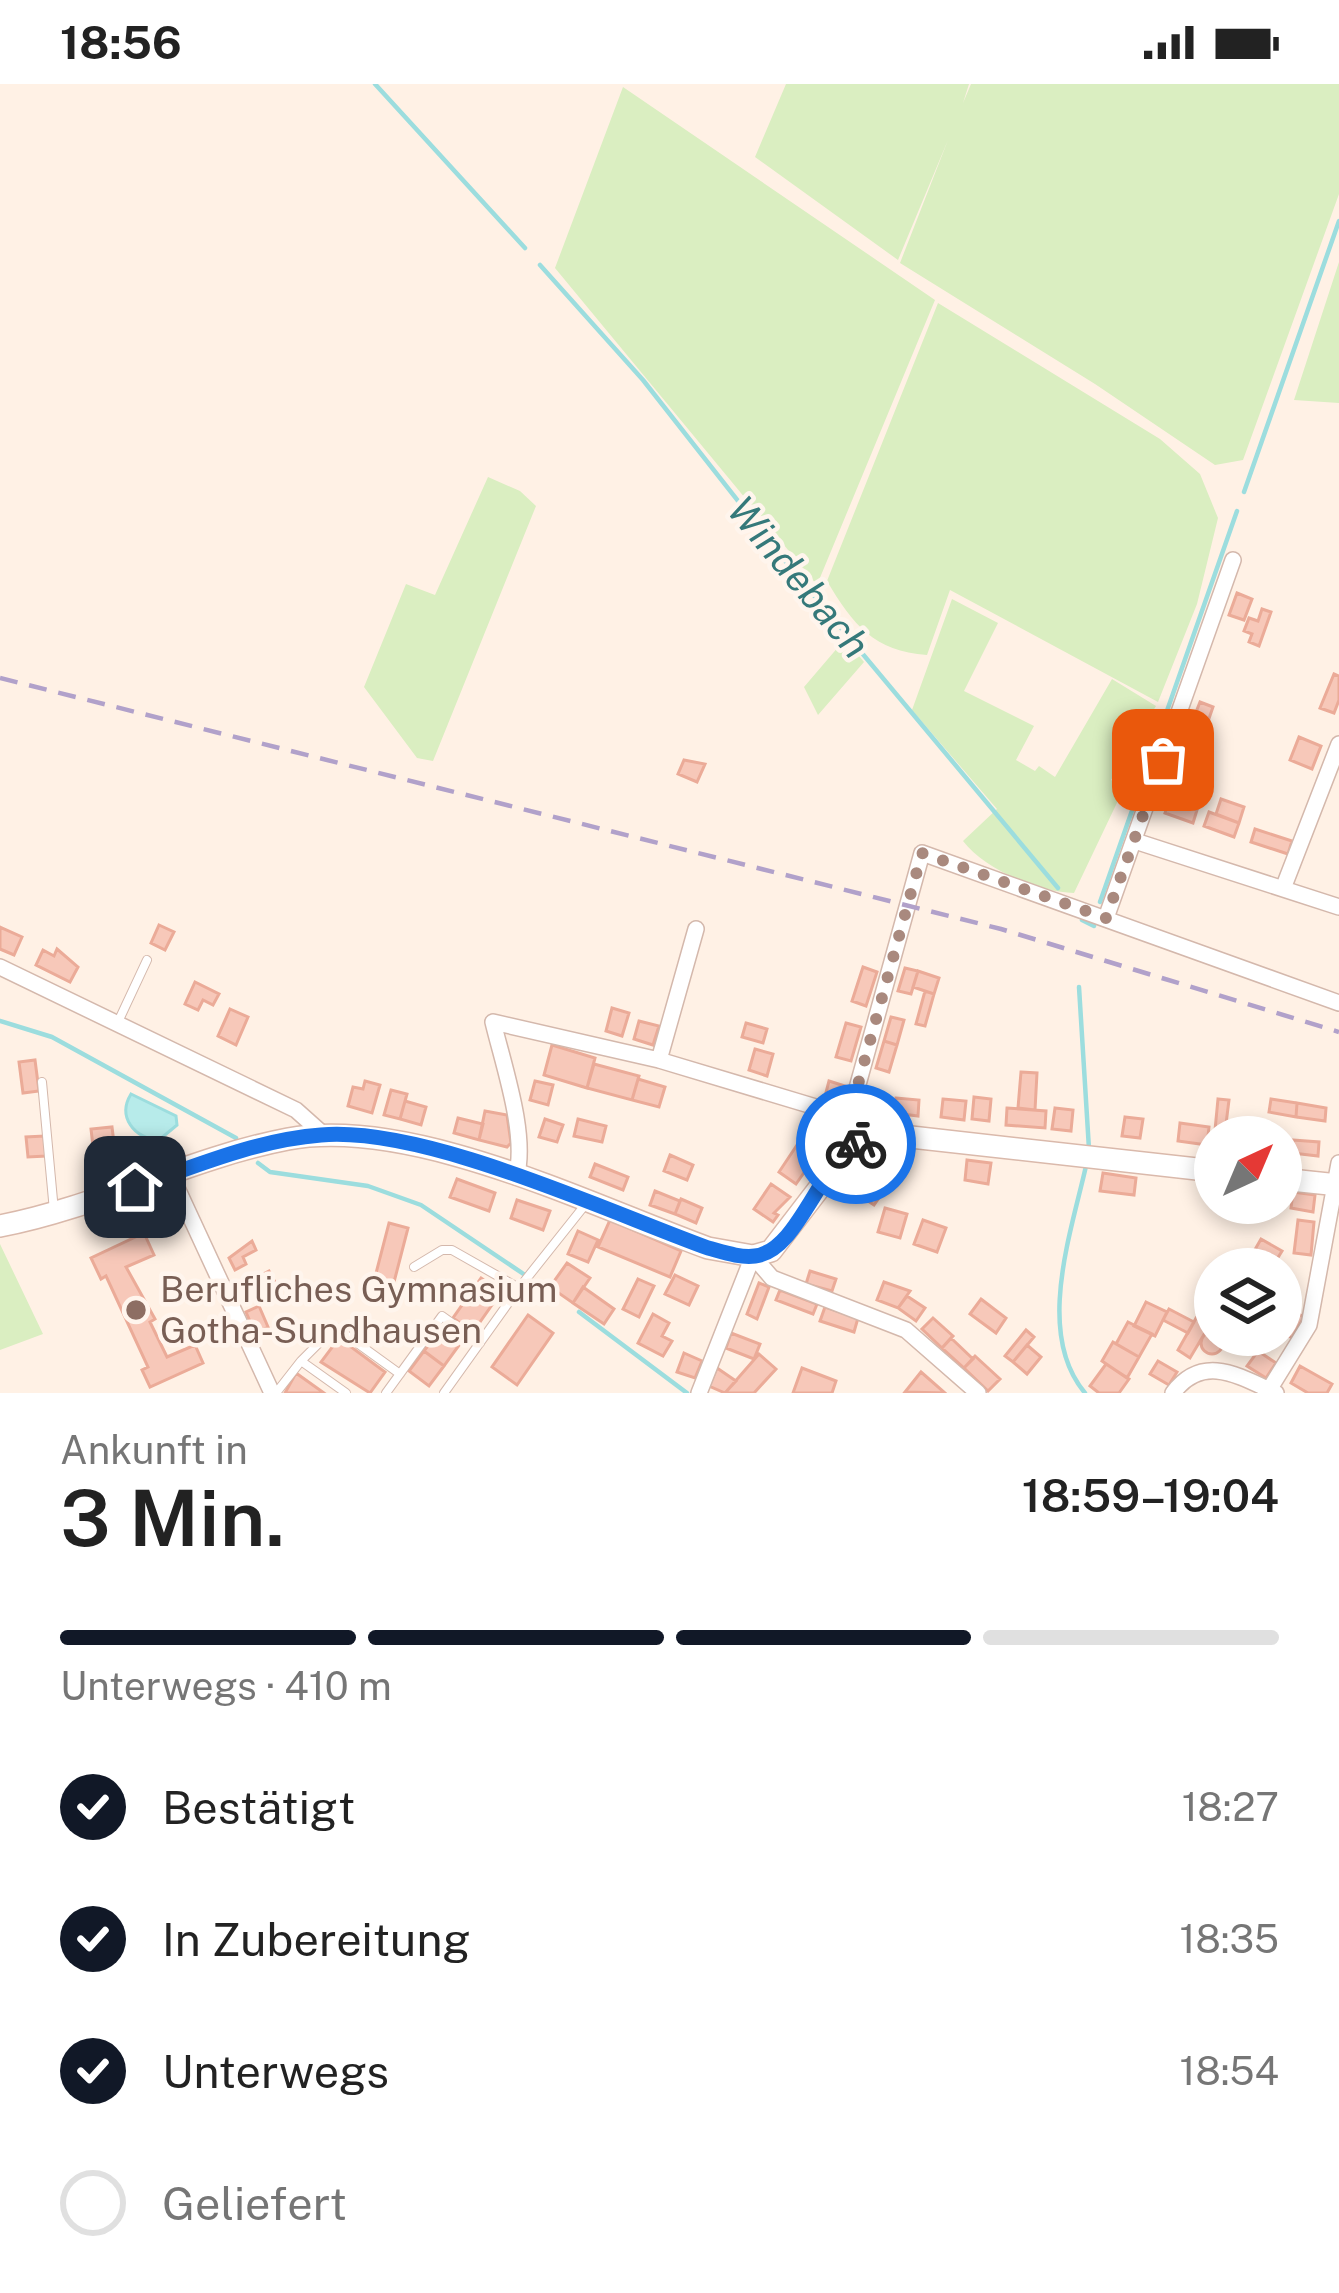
<!DOCTYPE html>
<html lang="de">
<meta charset="utf-8">
<style>
body{margin:0;font-family:"Public Sans",sans-serif;background:#f6f6f6;color:#222;height:100vh;display:flex;flex-direction:column;font-size:45px;white-space:nowrap}
*{box-sizing:border-box;margin:0}
p{font-size:39px;color:#767676}
.icon{flex:none;width:66px;height:66px;fill:none;stroke:currentColor;stroke-width:2;stroke-linecap:round;stroke-linejoin:round}
.map{position:relative;height:1309px;overflow:hidden}
.panel{display:flex;flex-direction:column;background:#fff;flex:1}
.panel>*{flex:none}
.needle{width:78px;rotate:44deg}
.tools{position:absolute;left:1194px;top:1032px;display:grid;gap:24px}
.tools a{display:grid;place-items:center;width:108px;height:108px;border-radius:50%;background:#fff;box-shadow:0 6px 18px #0003;font-size:60px}
.pin{position:absolute;display:grid;place-items:center;width:102px;height:102px;color:#fff;margin:-51px;border-radius:24px;box-shadow:0 6px 18px #0006}
.courier{position:absolute;display:grid;place-items:center;width:120px;height:120px;margin:-60px;border:9px solid #1a73e8;border-radius:50%;background:#fff;color:#222;box-shadow:0 3px 15px #0007}
.head em{font-style:normal;font-weight:600}
.head div{display:flex;flex-direction:column-reverse}
.head{display:flex;align-items:center;justify-content:space-between;height:204px;padding:0 60px}
h1{font-size:78px;font-weight:600;line-height:90px}
.bar{display:grid;grid-template-columns:repeat(4,1fr);gap:18px 12px;align-content:center;height:144px;padding:0 60px}
.bar i{height:15px;border-radius:9px;background:#e0e0e0}
.bar .current{background:#111827}
.bar p{grid-column:span 4}
ol{padding:0 60px;list-style:none}
li{display:flex;align-items:center;gap:36px;height:132px}
li p{margin-inline-start:auto}
li .icon{padding:12px;border-radius:50%;background:#111827;color:#fff;stroke-width:4}
li:last-child{color:#767676}
li i{width:66px;height:66px;border:6px solid #e0e0e0;border-radius:50%}
.status{display:flex;justify-content:space-between;align-items:center;height:84px;padding:0 60px;background:#fff;direction:ltr}
.status svg{height:33px;fill:currentColor}
.map>svg:first-child{display:block}
.green{fill:#daeec1}
.water{fill:#b7ebea;stroke:#9cddde;stroke-width:3}
.lines{fill:none;stroke-linecap:round;stroke-linejoin:round}
.stream{stroke:#9cddde;stroke-width:4.5}
.building{fill:#f7c8b9;stroke:#ebab98;stroke-width:3}
.lane-casing{stroke:#d4b8ac;stroke-width:10}
.street-casing{stroke:#d4b8ac;stroke-width:18}
.secondary-casing{stroke:#dab9ab;stroke-width:24}
.lane{stroke:#fff;stroke-width:8}
.street{stroke:#fff;stroke-width:15}
.secondary{stroke:#fff;stroke-width:21}
.rail{stroke:#b1a1ca;stroke-width:4.5;stroke-dasharray:18 12;stroke-linecap:butt}
.done{stroke:#a9897e;stroke-width:12;stroke-dasharray:0 21.6}
.route{stroke:#1a73e8;stroke-width:15}
.education-dot{fill:#8d6e63;stroke:#fff5ed;stroke-width:4.5}
.labels{text-anchor:middle;dominant-baseline:central;stroke-width:9;stroke-linejoin:round;paint-order:stroke}
.education-label{font-size:36px;fill:#785e54;stroke:#fff5ed;text-anchor:start}
.water-label{font-size:39px;font-style:italic;fill:#35797a;stroke:#fff5ed}
</style>
<div class="status"><b>18:56</b><svg viewBox="0 0 49 12"><path d="M0 12V9h3v3zM5 12V6h3v6zM10 12V3h3v9zM15 12V0h3v12zM26 1h20v11H26zM47 4h2v5h-2z"/></svg></div>
<div class="map">
<svg width="1339" height="1309" viewBox="0 0 1339 1309">
<rect width="100%" height="100%" fill="#fff1e5"/>
<path class="green" d="M 786,0 L 969,0 L 963,19 L 971,0 L 1339,0 L 1339,110 L 1243,376 L 1215,381 L 1095,300 L 900,179 L 948,56 L 898,176 L 755,73 Z
M 623,3 L 935,216 L 817,501 L 555,184 Z
M 1339,178 L 1339,319 L 1294,316 Z
M 938,219 L 1160,355 L 1200,390 L 1218,434 L 1197,520 L 1158,618 L 950,506 L 927,571 C 874,567 853,541 827,497 Z
M 488,393 L 520,407 L 536,422 L 433,677 L 417,674 L 364,603 L 406,500 L 435,511 Z
M 952,515 L 998,539 L 964,607 L 1034,642 L 1016,676 L 1035,687 L 1039,682 L 1055,693 L 1112,595 L 1156,622 L 1111,696 L 1124,704 L 1074,809 C 1038,808 984,785 963,757 L 997,725 L 912,626 Z
M 845,555 L 864,578 L 818,631 L 804,603 Z
M 0,1160 L 43,1250 L 0,1266 Z"/>
<path class="water" d="M 131,1010 L 176,1032 L 177,1041 L 159,1056 C 134,1054 117,1033 131,1010 Z"/>
<g class="lines">
<path class="stream" d="M 375,0 L 525,164
M 540,181 L 643,296 L 786,478 L 1058,804
M 1244,408 L 1339,137
M 1100,818 L 1237,427
M 1082,836 L 1094,842
M 1079,903 L 1089,1065
M 0,937 L 52,953 L 236,1054
M 258,1079 L 270,1088 L 368,1102 L 421,1121 L 525,1191
M 579,1228 L 687,1309
M 1085,1309 C 1035,1250 1071,1149 1086,1082"/>
</g>
<path class="building" d="M 1237,509 L 1252,515 L 1244,536 L 1229,531 Z
M 1262,525 L 1271,528 L 1259,562 L 1249,558 L 1252,550 L 1244,547 L 1249,534 L 1258,537 Z
M 1334,590 L 1339,592 L 1339,616 L 1334,629 L 1320,624 Z
M 1200,618 L 1213,623 L 1205,646 L 1191,641 Z
M 1299,653 L 1321,662 L 1312,685 L 1290,676 Z
M 684,676 L 705,680 L 697,698 L 678,690 Z
M 1221,715 L 1244,723 L 1239,739 L 1216,730 Z
M 1169,717 L 1197,726 L 1193,739 L 1165,729 Z
M 1209,728 L 1239,739 L 1234,753 L 1204,742 Z
M 1255,745 L 1292,757 L 1288,770 L 1251,758 Z
M 159,841 L 174,848 L 165,866 L 151,859 Z
M 0,843 L 22,853 L 14,871 L 0,865 Z
M 57,865 L 78,883 L 70,898 L 36,881 L 43,866 L 54,872 Z
M 863,883 L 877,888 L 866,922 L 852,917 Z
M 905,884 L 918,887 L 911,910 L 898,907 Z
M 918,887 L 939,894 L 934,910 L 913,903 Z
M 195,898 L 219,910 L 213,921 L 203,916 L 198,926 L 185,920 Z
M 925,907 L 934,910 L 925,942 L 916,940 Z
M 612,924 L 629,929 L 622,952 L 606,947 Z
M 230,925 L 248,933 L 236,961 L 218,952 Z
M 891,933 L 904,936 L 897,961 L 884,957 Z
M 639,937 L 659,942 L 653,961 L 634,955 Z
M 746,939 L 767,945 L 763,959 L 742,953 Z
M 846,939 L 861,943 L 851,977 L 836,973 Z
M 884,957 L 897,961 L 889,988 L 876,984 Z
M 552,961 L 595,974 L 587,1004 L 544,991 Z
M 755,965 L 773,970 L 767,992 L 749,986 Z
M 35,976 L 39,1007 L 23,1009 L 19,978 Z
M 594,980 L 639,992 L 632,1016 L 587,1004 Z
M 1021,988 L 1037,989 L 1035,1026 L 1018,1024 Z
M 638,995 L 665,1003 L 659,1023 L 632,1016 Z
M 365,997 L 380,1001 L 372,1029 L 348,1022 L 353,1003 L 363,1005 Z
M 535,997 L 553,1001 L 548,1021 L 530,1016 Z
M 829,997 L 845,1002 L 840,1021 L 824,1016 Z
M 391,1006 L 407,1010 L 400,1035 L 384,1031 Z
M 974,1013 L 991,1015 L 989,1037 L 972,1035 Z
M 896,1014 L 919,1016 L 918,1032 L 894,1029 Z
M 943,1015 L 966,1017 L 964,1036 L 941,1033 Z
M 1218,1015 L 1229,1016 L 1225,1048 L 1215,1046 Z
M 1271,1015 L 1297,1019 L 1296,1033 L 1269,1028 Z
M 405,1017 L 426,1023 L 421,1041 L 400,1035 Z
M 1297,1019 L 1326,1024 L 1325,1037 L 1296,1033 Z
M 1007,1024 L 1046,1027 L 1045,1044 L 1006,1041 Z
M 1055,1024 L 1073,1026 L 1071,1047 L 1052,1045 Z
M 485,1027 L 507,1031 L 511,1059 L 507,1063 L 479,1056 Z
M 1125,1033 L 1143,1035 L 1140,1054 L 1122,1052 Z
M 458,1034 L 483,1040 L 479,1056 L 454,1049 Z
M 545,1035 L 563,1041 L 557,1058 L 539,1053 Z
M 578,1035 L 606,1042 L 602,1058 L 574,1052 Z
M 1180,1039 L 1209,1043 L 1207,1061 L 1178,1057 Z
M 112,1043 L 114,1059 L 93,1062 L 91,1045 Z
M 44,1052 L 46,1072 L 28,1073 L 26,1053 Z
M 1293,1056 L 1319,1058 L 1318,1072 L 1292,1069 Z
M 797,1061 L 815,1073 L 796,1100 L 779,1088 Z
M 670,1071 L 693,1081 L 687,1096 L 664,1087 Z
M 967,1076 L 991,1079 L 988,1100 L 965,1096 Z
M 595,1080 L 628,1093 L 623,1106 L 590,1093 Z
M 851,1081 L 886,1104 L 874,1121 L 839,1098 Z
M 1103,1089 L 1136,1094 L 1134,1111 L 1100,1107 Z
M 457,1095 L 495,1109 L 489,1127 L 450,1113 Z
M 771,1100 L 790,1113 L 774,1129 L 778,1131 L 773,1138 L 754,1125 Z
M 655,1107 L 680,1117 L 675,1130 L 650,1121 Z
M 1293,1108 L 1315,1111 L 1313,1128 L 1291,1124 Z
M 681,1115 L 702,1124 L 696,1139 L 675,1130 Z
M 517,1116 L 550,1127 L 543,1146 L 511,1134 Z
M 885,1124 L 907,1130 L 900,1154 L 878,1148 Z
M 610,1136 L 681,1167 L 670,1193 L 598,1163 Z
M 923,1136 L 946,1144 L 937,1168 L 914,1160 Z
M 1298,1136 L 1314,1138 L 1311,1171 L 1294,1169 Z
M 389,1139 L 408,1144 L 393,1202 L 374,1197 Z
M 578,1147 L 598,1156 L 588,1178 L 568,1170 Z
M 144,1149 L 154,1171 L 126,1183 L 155,1235 L 150,1238 L 167,1273 L 195,1261 L 203,1279 L 150,1303 L 142,1286 L 148,1283 L 106,1192 L 101,1195 L 91,1174 Z
M 1261,1155 L 1282,1167 L 1271,1185 L 1249,1176 Z
M 252,1157 L 256,1166 L 243,1173 L 246,1180 L 235,1186 L 229,1174 Z
M 567,1179 L 590,1194 L 573,1219 L 550,1203 Z
M 269,1187 L 275,1198 L 247,1215 L 241,1202 Z
M 810,1187 L 836,1195 L 832,1207 L 806,1200 Z
M 675,1191 L 698,1202 L 689,1221 L 665,1210 Z
M 481,1194 L 501,1208 L 473,1248 L 453,1234 Z
M 638,1195 L 654,1202 L 639,1233 L 623,1225 Z
M 884,1198 L 910,1207 L 898,1224 L 877,1216 Z
M 759,1199 L 769,1203 L 757,1235 L 747,1230 Z
M 583,1203 L 614,1225 L 604,1240 L 573,1219 Z
M 780,1206 L 817,1220 L 813,1230 L 776,1216 Z
M 907,1212 L 925,1224 L 916,1237 L 898,1224 Z
M 981,1215 L 1006,1234 L 996,1249 L 970,1230 Z
M 1146,1218 L 1167,1228 L 1155,1252 L 1134,1242 Z
M 259,1222 L 268,1243 L 255,1249 L 246,1228 Z
M 1285,1222 L 1304,1233 L 1292,1254 L 1282,1248 L 1287,1240 L 1281,1237 Z
M 825,1223 L 858,1234 L 854,1248 L 820,1237 Z
M 1169,1225 L 1194,1238 L 1188,1249 L 1163,1236 Z
M 653,1230 L 669,1239 L 662,1252 L 672,1257 L 663,1272 L 638,1259 Z
M 528,1231 L 553,1249 L 517,1301 L 492,1283 Z
M 933,1234 L 953,1252 L 942,1264 L 922,1245 Z
M 1196,1234 L 1209,1242 L 1190,1274 L 1178,1266 Z
M 1128,1238 L 1152,1250 L 1139,1273 L 1116,1260 Z
M 445,1239 L 465,1253 L 444,1282 L 424,1267 Z
M 1026,1246 L 1034,1253 L 1013,1278 L 1005,1272 Z
M1201 1259a11 11 0 1 1 22 0a11 11 0 1 1-22 0Z
M 731,1249 L 760,1260 L 754,1275 L 726,1264 Z
M 339,1254 L 385,1288 L 370,1309 L 321,1278 Z
M 951,1254 L 973,1275 L 964,1284 L 942,1264 Z
M 1113,1258 L 1139,1273 L 1127,1294 L 1102,1277 Z
M 1027,1261 L 1041,1273 L 1027,1290 L 1013,1278 Z
M 424,1267 L 444,1282 L 429,1302 L 409,1287 Z
M 1258,1267 L 1276,1279 L 1266,1294 L 1247,1282 Z
M 684,1269 L 702,1277 L 695,1294 L 677,1288 Z
M 759,1270 L 776,1285 L 754,1309 L 725,1309 Z
M 975,1272 L 1000,1295 L 988,1307 L 964,1284 Z
M 1158,1277 L 1177,1288 L 1169,1301 L 1150,1290 Z
M 1106,1280 L 1129,1295 L 1119,1309 L 1099,1309 L 1090,1302 Z
M 1300,1282 L 1332,1300 L 1327,1309 L 1308,1309 L 1291,1299 Z
M 717,1284 L 736,1297 L 725,1309 L 709,1302 Z
M 802,1284 L 836,1297 L 832,1309 L 793,1309 Z
M 921,1288 L 945,1309 L 905,1308 Z
M 296,1289 L 324,1309 L 285,1309 Z"/>
<g class="lines">
<defs>
<path id="lane" d="M 118,938 L 147,876
M 42,998 L 54,1127
M 414,1183 L 442,1166 L 452,1166 L 519,1204 L 585,1121
M 301,1277 L 335,1243 L 400,1290
M 276,1309 L 301,1277 L 346,1309
M 386,1309 L 442,1232 L 480,1259
M 444,1309 L 519,1204"/>
<path id="street" d="M 1135,757 L 1339,823
M 1284,802 L 1339,660
M 1106,834 L 1233,476
M 0,883 L 296,1026 L 324,1051
M 659,976 L 696,845
M 859,1058 L 849,1033 L 922,769 L 1339,919
M 171,1091 L 272,1309
M 516,1093 C 528,1052 503,980 493,938 L 659,976 L 849,1033
M 1269,1306 L 1309,1241 L 1339,1079
M 699,1309 L 753,1172 L 772,1194 L 906,1246 L 978,1309
M 1173,1309 C 1203,1269 1239,1292 1276,1309"/>
<path id="secondary" d="M 1281,1095 L 1339,1101
M 0,1142 C 99,1123 189,1074 288,1055 C 412,1032 590,1121 708,1164 L 753,1172 L 771,1167 L 850,1064 L 870,1055 L 911,1053 L 1215,1087"/>
</defs>
<use href="#lane" class="lane-casing"/>
<use href="#street" class="street-casing"/>
<use href="#secondary" class="secondary-casing"/>
<use href="#lane" class="lane"/>
<use href="#street" class="street"/>
<use href="#secondary" class="secondary"/>
<path class="rail" d="M 0,594 L 1001,845 L 1339,948"/>
</g>
<g class="lines">
<path class="done" d="M 856,1060 L 849,1033 L 922,769 L 1106,834 L 1163,676"/>
<path class="route" d="M 135,1103 C 196,1082 256,1056 321,1051 C 425,1042 606,1127 708,1164 C 723,1168 740,1174 755,1172 C 798,1167 819,1082 856,1060"/>
</g>
<circle class="education-dot" cx="136" cy="1226" r="12"/>
<g class="labels">
<g class="education-label">
<text x="160" y="1205">Berufliches Gymnasium<tspan x="160" dy="41">Gotha-Sundhausen</tspan></text>
</g>
<g class="water-label">
<text transform="translate(799 493) rotate(50)">Windebach</text>
</g>
</g>
</svg>
<div class="tools">
<a><svg class="needle" viewBox="-14 -14 28 28"><path d="M0-13l5 13h-10z" fill="#e53935"/><path d="M0 13l5-13h-10z" fill="#767676"/></svg></a>
<a><svg class="icon" aria-label="layers" viewBox="0 0 24 24"><path d="M12 4l9 5-9 5-9-5zM3 14l9 5 9-5"/></svg></a>
</div>
<div class="pin" style="left:1163px;top:676px;background:#ea580c"><svg class="icon" aria-label="bag" viewBox="0 0 24 24"><path d="M5 8h14l-1 12H6zM9 8a3 3 0 0 1 6 0"/></svg></div>
<div class="pin" style="left:135px;top:1103px;background:#1f2937"><svg class="icon" aria-label="home" viewBox="0 0 24 24"><path d="M3 11l9-7 9 7M6 9v11h12V9"/></svg></div>
<div class="courier" style="left:856px;top:1060px"><svg class="icon" aria-label="bike" viewBox="0 0 24 24"><circle cx="6" cy="16" r="4"/><circle cx="18" cy="16" r="4"/><path d="M6 16l4-8h5l3 8M10 8l3 8H6M13 5h3"/></svg></div>
</div>
<section class="panel">
<div class="head"><div><h1>3 Min.</h1><p>Ankunft in</p></div><em>18:59–19:04</em></div>
<div class="bar"><i class="current"></i><i class="current"></i><i class="current"></i><i></i><p>Unterwegs · 410 m</p></div>
<ol>
<li><svg class="icon" aria-label="check" viewBox="0 0 24 24"><path d="M5 12l5 5 9-10"/></svg>Bestätigt<p>18:27</p></li>
<li><svg class="icon" aria-label="check" viewBox="0 0 24 24"><path d="M5 12l5 5 9-10"/></svg>In Zubereitung<p>18:35</p></li>
<li><svg class="icon" aria-label="check" viewBox="0 0 24 24"><path d="M5 12l5 5 9-10"/></svg>Unterwegs<p>18:54</p></li>
<li><i></i>Geliefert</li>
</ol>
</section>
